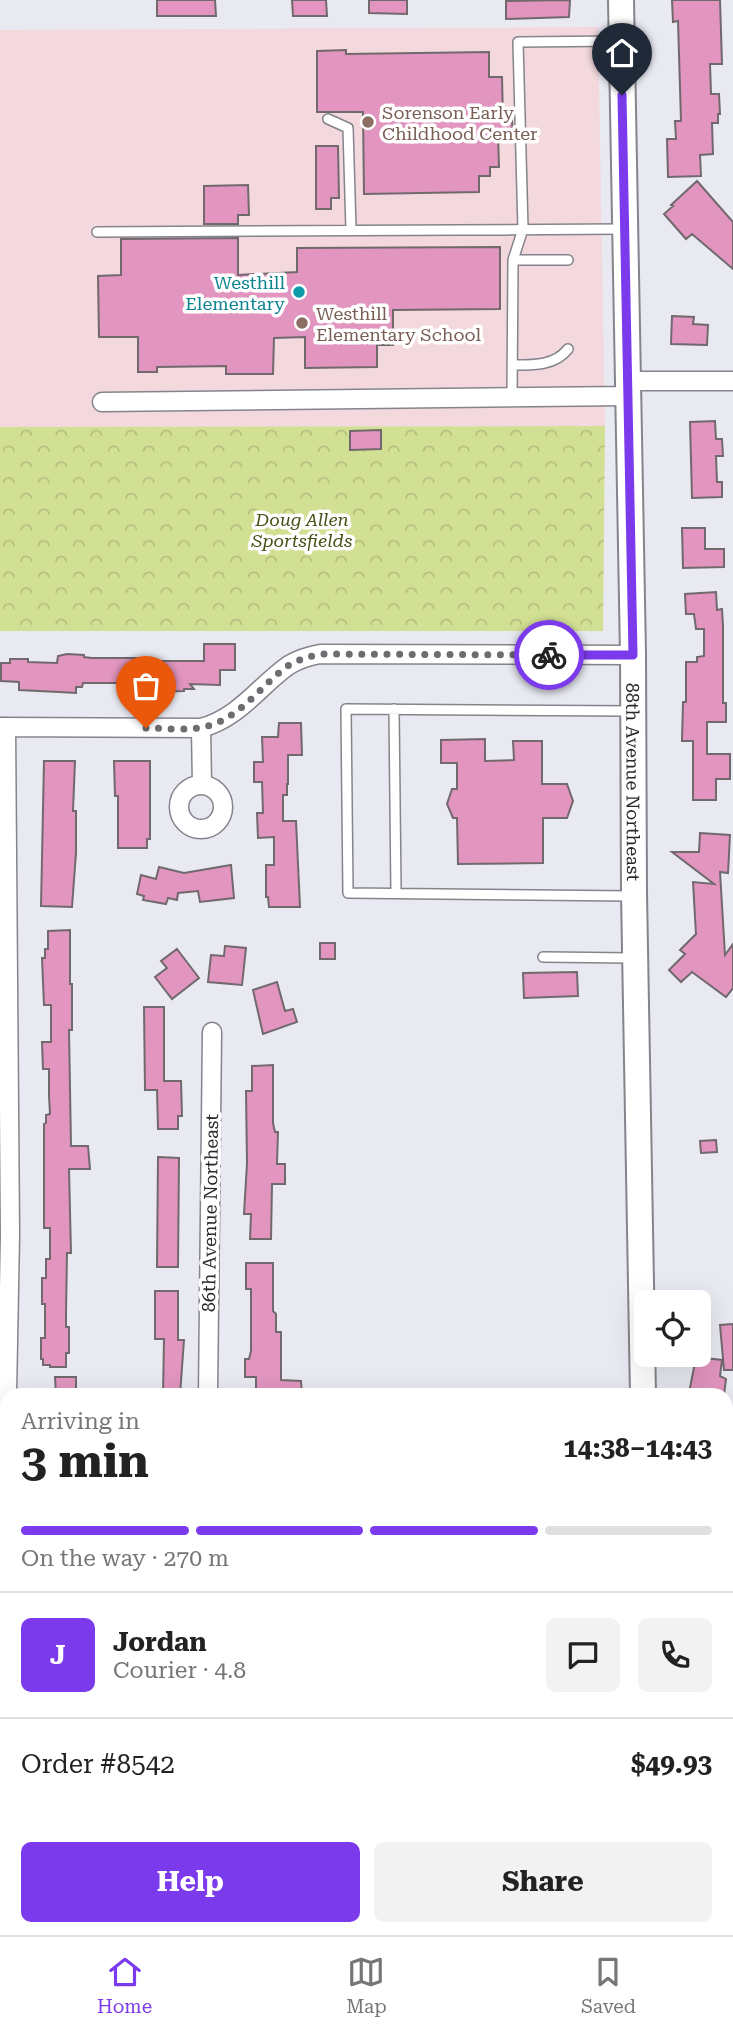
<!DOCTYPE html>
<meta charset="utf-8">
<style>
body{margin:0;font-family:"Roboto Serif",serif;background:#f2f2f2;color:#222;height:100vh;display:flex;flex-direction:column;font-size:26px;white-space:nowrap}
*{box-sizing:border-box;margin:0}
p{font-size:23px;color:#767676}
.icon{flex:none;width:38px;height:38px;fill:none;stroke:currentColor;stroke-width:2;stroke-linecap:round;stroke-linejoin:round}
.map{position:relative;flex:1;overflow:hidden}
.side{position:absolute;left:0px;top:1388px;width:733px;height:548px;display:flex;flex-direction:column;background:#fff;border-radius:21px 21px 0 0;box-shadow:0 7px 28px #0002}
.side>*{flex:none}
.buttons{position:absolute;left:634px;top:1290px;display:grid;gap:14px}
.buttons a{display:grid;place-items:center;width:77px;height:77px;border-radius:10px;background:#fff;box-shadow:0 7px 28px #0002;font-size:35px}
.pin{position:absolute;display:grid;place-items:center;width:60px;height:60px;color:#fff;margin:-72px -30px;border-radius:50% 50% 50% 0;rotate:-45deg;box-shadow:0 0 7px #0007}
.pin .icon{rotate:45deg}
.courier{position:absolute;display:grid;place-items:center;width:70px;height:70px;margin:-35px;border:5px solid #7c3aed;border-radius:50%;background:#fff;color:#222;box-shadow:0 2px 9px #0007}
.headline em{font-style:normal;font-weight:700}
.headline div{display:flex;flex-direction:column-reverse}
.headline{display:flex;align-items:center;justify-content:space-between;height:119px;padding:0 21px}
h1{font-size:46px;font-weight:700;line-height:52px}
.bar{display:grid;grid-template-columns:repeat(4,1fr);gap:10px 7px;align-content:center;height:84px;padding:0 21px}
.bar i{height:9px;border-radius:5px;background:#e0e0e0}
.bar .current{background:#7c3aed}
.bar p{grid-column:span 4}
.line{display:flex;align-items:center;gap:18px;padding:0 21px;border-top:2px solid #e0e0e0}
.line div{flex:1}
.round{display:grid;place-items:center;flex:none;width:74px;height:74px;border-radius:10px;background:#f2f2f2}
.cta{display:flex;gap:14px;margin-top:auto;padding:14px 21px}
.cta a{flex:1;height:80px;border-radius:10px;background:#7c3aed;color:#fff;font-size:28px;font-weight:700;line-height:80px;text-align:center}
.cta a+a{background:#f2f2f2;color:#222}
.dock{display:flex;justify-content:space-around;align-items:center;height:98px;border-top:2px solid #e0e0e0;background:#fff;font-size:19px;color:#767676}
.dock a{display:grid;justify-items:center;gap:4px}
.dock .current{color:#7c3aed}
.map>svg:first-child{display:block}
.education{fill:#f3d8dd}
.park{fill:url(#park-crowns)}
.building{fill:#e295bf;stroke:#71696d;stroke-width:2}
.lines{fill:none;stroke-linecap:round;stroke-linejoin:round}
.lane-casing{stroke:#84848c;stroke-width:12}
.street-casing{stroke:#84848c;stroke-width:21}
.secondary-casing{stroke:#84848c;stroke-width:28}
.lane{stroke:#fff;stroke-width:9}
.street{stroke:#fff;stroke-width:18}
.secondary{stroke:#fff;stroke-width:24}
.done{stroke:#6c6c71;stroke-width:7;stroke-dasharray:0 12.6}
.route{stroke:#7c3aed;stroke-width:9}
.education-dot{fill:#8d6e63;stroke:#fff;stroke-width:2.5}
.culture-dot{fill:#0f9aa8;stroke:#fff;stroke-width:2.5}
.labels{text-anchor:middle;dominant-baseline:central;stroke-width:7;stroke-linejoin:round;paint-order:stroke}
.education-label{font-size:18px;fill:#785e54;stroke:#fff;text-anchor:start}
.culture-label{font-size:18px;fill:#0d838f;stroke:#fff;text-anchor:end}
.park-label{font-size:18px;font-style:italic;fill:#485015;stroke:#fff}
.street-label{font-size:18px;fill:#29292c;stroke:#fff}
</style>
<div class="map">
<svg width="733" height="1935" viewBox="0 0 733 1935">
<defs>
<pattern id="park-crowns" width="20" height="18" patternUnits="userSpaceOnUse" patternTransform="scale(1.75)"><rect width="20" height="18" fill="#d2e093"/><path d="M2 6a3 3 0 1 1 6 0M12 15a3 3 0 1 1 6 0" fill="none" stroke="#b4c07f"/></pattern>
</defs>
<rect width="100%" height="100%" fill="#e9e9f2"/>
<path class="education" d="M 598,27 L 605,426 L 0,427 L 0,30 Z"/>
<path class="park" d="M 605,426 L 603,631 L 0,631 L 0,427 Z"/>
<path class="building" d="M 157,0 L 215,0 L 216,16 L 157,16 Z
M 292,0 L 326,0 L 327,16 L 293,16 Z
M 369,0 L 407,0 L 407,14 L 369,13 Z
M 570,0 L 569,17 L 506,19 L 506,1 Z
M 672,0 L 720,0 L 722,64 L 710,64 L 711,94 L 719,94 L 720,114 L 718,114 L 718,123 L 712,123 L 713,154 L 700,155 L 701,176 L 668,177 L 667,139 L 676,139 L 675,121 L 681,121 L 678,21 L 673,22 Z
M 346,50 L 346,54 L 489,52 L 489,77 L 502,77 L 503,120 L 512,120 L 513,135 L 498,135 L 499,167 L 490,167 L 490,176 L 479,176 L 479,192 L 364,194 L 363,112 L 317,112 L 317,51 Z
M 316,146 L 338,146 L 339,198 L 331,198 L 331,209 L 316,209 Z
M 697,181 L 733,222 L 733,269 L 692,234 L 686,239 L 664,214 L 673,206 L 671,205 Z
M 248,185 L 249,215 L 238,215 L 238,224 L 204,224 L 204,186 Z
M 238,238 L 238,275 L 297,272 L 297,248 L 500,247 L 500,309 L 393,310 L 393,345 L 377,345 L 377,367 L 305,368 L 305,337 L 274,338 L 273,374 L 226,374 L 226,366 L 157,367 L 157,372 L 138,372 L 138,337 L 99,337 L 98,276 L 121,275 L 121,239 Z
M 672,316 L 694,317 L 693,324 L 708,325 L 707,345 L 671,344 Z
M 715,421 L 716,439 L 722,439 L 723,456 L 716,456 L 717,482 L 722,482 L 722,497 L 692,498 L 690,422 Z
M 381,430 L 381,449 L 350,450 L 350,431 Z
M 682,528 L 705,528 L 705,549 L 724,549 L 724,567 L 683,568 Z
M 716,592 L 717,610 L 722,609 L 723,626 L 723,703 L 726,703 L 726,722 L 707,722 L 707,754 L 730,754 L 730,779 L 716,779 L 716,800 L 693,800 L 693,741 L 682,741 L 683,702 L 686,702 L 686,662 L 697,662 L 697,657 L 704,656 L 704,629 L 696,629 L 694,614 L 686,614 L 685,594 Z
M 204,644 L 235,644 L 235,670 L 220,670 L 220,685 L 190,684 L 194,689 L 184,689 L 184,691 L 119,693 L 119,683 L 83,683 L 82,687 L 76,687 L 76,693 L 59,692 L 19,690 L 19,682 L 1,681 L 1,663 L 10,663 L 10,659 L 28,659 L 28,662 L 57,663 L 58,656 L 67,654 L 84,655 L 84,657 L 92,658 L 138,658 L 138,661 L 204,661 Z
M 279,723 L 301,723 L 302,755 L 288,755 L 288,784 L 287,784 L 287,795 L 283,795 L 283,821 L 296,821 L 300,907 L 269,907 L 268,897 L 266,897 L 266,865 L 274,865 L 274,837 L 258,838 L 257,813 L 263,813 L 262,782 L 254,782 L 254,762 L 263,762 L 262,737 L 278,737 Z
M 485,739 L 485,761 L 514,760 L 513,741 L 542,741 L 542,784 L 567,784 L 573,801 L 567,818 L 543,818 L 543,863 L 458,864 L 457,818 L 453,818 L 447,804 L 452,789 L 457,789 L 457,763 L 441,763 L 441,740 Z
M 44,761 L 75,761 L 73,811 L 76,811 L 76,853 L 72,907 L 41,906 Z
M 114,761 L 150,761 L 150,839 L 147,839 L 147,848 L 118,848 L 118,796 L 115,796 Z
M 700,833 L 730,835 L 728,873 L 720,872 L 725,955 L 733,944 L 733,988 L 726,997 L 692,972 L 681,982 L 669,970 L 685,954 L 680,950 L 696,934 L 693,882 L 714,884 L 672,852 L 699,852 Z
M 231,865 L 234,898 L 200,902 L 198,891 L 178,893 L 177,900 L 168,898 L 166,904 L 143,900 L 144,896 L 137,894 L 141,875 L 156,879 L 159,867 L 184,873 Z
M 70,930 L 70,984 L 72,984 L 72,1030 L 69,1030 L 71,1146 L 88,1146 L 90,1169 L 69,1169 L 71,1253 L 67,1253 L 66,1313 L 66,1327 L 69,1327 L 69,1353 L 66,1353 L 66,1367 L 50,1367 L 50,1365 L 43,1365 L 43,1359 L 41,1359 L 41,1338 L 45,1338 L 45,1304 L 42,1304 L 42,1278 L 46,1278 L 46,1259 L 50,1259 L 50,1228 L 44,1228 L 44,1124 L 46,1123 L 46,1115 L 50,1114 L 49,1096 L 49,1069 L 43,1069 L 42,1042 L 51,1042 L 51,1005 L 44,1005 L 42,958 L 45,958 L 45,949 L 48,949 L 48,931 Z
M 320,943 L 335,943 L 335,959 L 320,959 Z
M 225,946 L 246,948 L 242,985 L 208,982 L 211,955 L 224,956 Z
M 177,949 L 199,978 L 172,999 L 155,977 L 167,968 L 161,961 Z
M 577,972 L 578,996 L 524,998 L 523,973 Z
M 277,982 L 285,1011 L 293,1009 L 297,1022 L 263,1034 L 253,990 Z
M 144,1007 L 164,1007 L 164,1081 L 181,1081 L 182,1116 L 178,1116 L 178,1129 L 158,1129 L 157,1090 L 145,1090 Z
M 273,1065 L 273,1123 L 275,1132 L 278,1132 L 277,1164 L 285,1164 L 285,1184 L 272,1184 L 271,1239 L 250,1239 L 251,1214 L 244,1214 L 247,1163 L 246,1091 L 252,1091 L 252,1066 Z
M 716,1140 L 717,1152 L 701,1153 L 700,1141 Z
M 158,1157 L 179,1158 L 178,1267 L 157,1267 Z
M 246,1263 L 273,1263 L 273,1311 L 276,1314 L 276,1332 L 281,1332 L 281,1380 L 301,1381 L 302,1395 L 256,1395 L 256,1377 L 245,1377 L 245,1359 L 249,1359 L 251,1351 L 251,1289 L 246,1289 Z
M 155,1291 L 178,1291 L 178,1340 L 184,1340 L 180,1395 L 163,1395 L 164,1339 L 155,1339 Z
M 733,1324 L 733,1370 L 724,1370 L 720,1325 Z
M 696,1357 L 722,1360 L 720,1376 L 726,1379 L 724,1395 L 689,1393 Z
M 55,1377 L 76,1377 L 76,1395 L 56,1395 Z"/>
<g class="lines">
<defs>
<path id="lane" d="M 328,119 L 348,128 L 351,230
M 97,232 L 624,229
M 513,260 L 568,260
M 512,365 C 532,365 555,366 568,349
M 512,397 L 513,260 L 523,229 L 518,42 L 620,41
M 394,709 L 396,893
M 631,896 L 348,893 L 346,709 L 632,711
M 543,957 L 633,958"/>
<path id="street" d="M 626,381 L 733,381
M 102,402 L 627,396
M 0,727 L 201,728 C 239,718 259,686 289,665 C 299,659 309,656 320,654 L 633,655
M 6,727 L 10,1235 L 7,1395
M 201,728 L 202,785
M179 807a22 22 0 1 1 44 0a22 22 0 1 1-44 0Z
M 208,1395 L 212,1032
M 5,1489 L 7,1398
M 726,1497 L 733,1497
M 726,1740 L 733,1740"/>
<g id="secondary">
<path id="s1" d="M 621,0 L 633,655 L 634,893 L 643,1395"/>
<path d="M 652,1928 L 652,1935"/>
</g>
</defs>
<use href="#lane" class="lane-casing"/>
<use href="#street" class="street-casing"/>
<use href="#secondary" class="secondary-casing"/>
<use href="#lane" class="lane"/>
<use href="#street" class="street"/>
<use href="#secondary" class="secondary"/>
</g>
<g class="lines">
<path class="done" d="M 146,728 C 166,728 192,732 211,725 C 243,715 263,683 289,665 C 299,659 309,657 320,654 L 549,655"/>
<path class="route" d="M 549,655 L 633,655 L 622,95"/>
</g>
<g class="education-dot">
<circle cx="368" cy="122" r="7"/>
<circle cx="302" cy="323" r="7"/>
</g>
<circle class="culture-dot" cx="299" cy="292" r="7"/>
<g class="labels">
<g class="education-label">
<text x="382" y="112">Sorenson Early<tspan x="382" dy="21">Childhood Center</tspan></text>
<text x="316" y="313">Westhill<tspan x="316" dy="21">Elementary School</tspan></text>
</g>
<g class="culture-label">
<text x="285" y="282">Westhill<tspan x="285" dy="21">Elementary</tspan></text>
</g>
<g class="park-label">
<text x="302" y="519">Doug Allen<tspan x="302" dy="21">Sportsfields</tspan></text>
</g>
<g class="street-label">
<text stroke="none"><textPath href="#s1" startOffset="782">88th Avenue Northeast</textPath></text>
<text transform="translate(210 1213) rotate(-89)">86th Avenue Northeast</text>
</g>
</g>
</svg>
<div class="buttons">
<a><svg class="icon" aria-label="locate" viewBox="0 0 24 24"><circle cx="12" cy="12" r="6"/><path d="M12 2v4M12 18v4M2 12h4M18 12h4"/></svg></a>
</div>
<div class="pin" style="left:146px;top:728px;background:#ea580c"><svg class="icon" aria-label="bag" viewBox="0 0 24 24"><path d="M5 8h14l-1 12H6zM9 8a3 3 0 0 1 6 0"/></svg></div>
<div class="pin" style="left:622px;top:95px;background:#1f2937"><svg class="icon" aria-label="home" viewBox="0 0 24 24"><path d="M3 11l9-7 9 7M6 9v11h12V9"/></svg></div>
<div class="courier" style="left:549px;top:655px"><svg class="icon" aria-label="bike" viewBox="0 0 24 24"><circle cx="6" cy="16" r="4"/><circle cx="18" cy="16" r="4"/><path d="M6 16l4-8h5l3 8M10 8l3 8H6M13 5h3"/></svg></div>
<section class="side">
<div class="headline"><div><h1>3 min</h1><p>Arriving in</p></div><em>14:38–14:43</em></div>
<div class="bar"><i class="current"></i><i class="current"></i><i class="current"></i><i></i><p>On the way · 270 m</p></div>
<div class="line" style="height:126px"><b class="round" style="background:#7c3aed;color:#fff">J</b><div><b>Jordan</b><p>Courier · 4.8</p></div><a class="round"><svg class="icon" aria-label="chat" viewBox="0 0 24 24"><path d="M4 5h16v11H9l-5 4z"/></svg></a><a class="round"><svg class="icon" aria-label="phone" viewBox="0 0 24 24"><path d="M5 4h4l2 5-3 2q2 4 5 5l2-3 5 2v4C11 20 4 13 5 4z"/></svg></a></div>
<div class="line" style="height:91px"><div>Order #8542</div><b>$49.93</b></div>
<div class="cta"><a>Help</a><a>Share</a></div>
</section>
</div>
<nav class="dock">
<a class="current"><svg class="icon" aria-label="home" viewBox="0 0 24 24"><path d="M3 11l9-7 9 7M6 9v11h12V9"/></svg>Home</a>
<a><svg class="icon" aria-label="map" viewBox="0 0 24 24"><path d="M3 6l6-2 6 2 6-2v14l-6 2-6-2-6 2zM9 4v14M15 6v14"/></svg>Map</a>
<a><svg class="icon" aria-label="saved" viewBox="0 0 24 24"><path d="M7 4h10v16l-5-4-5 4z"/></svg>Saved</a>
</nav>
